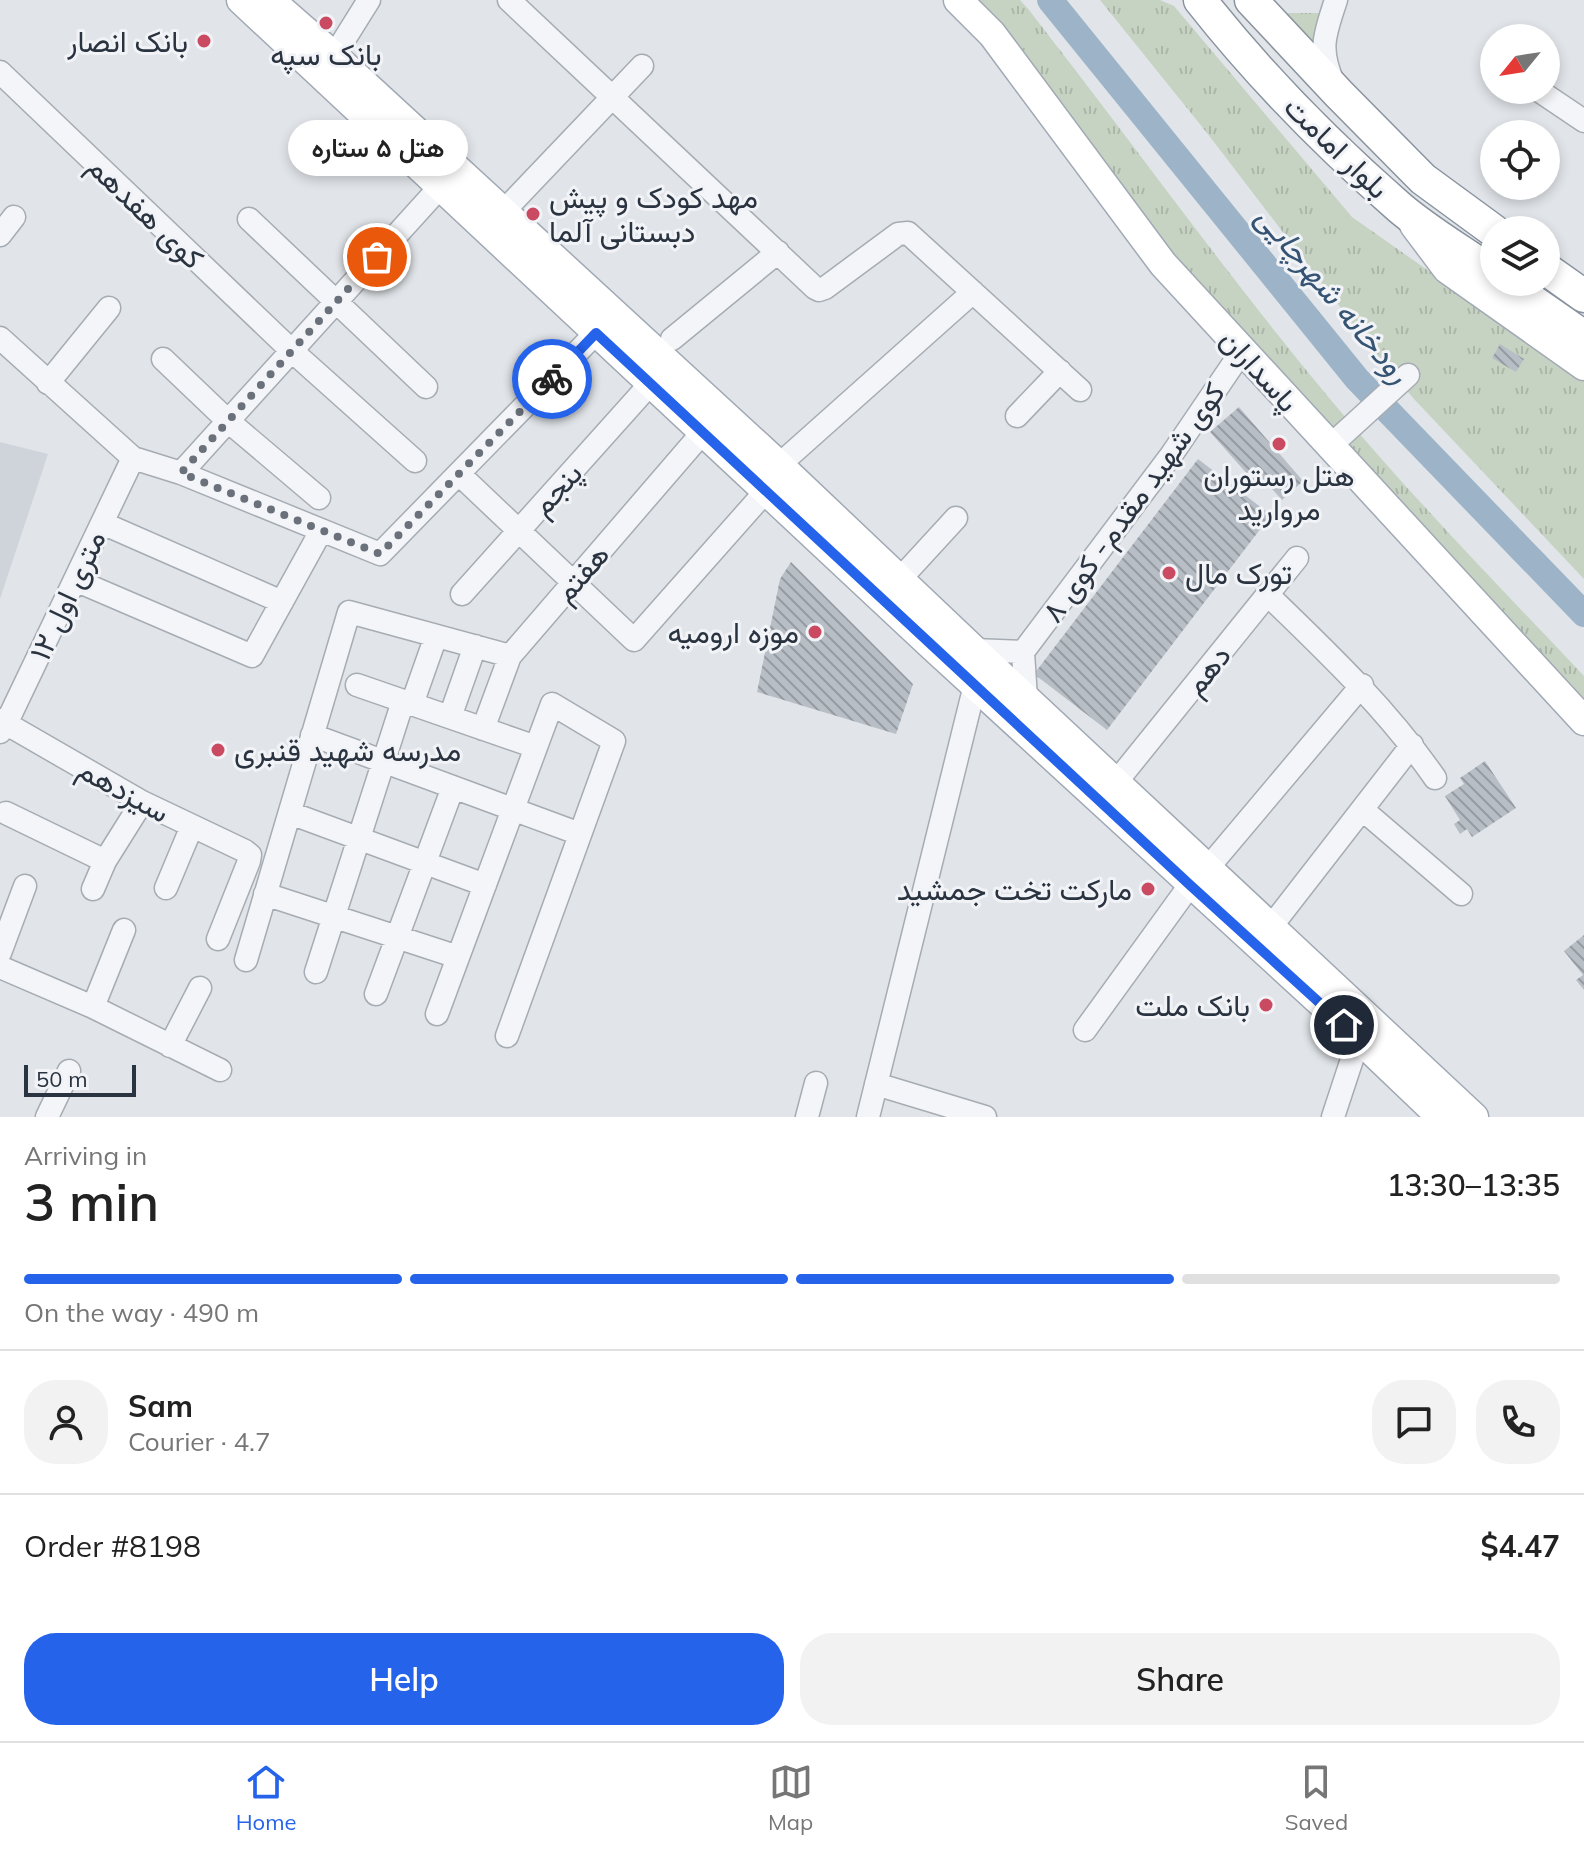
<!DOCTYPE html>
<meta charset="utf-8">
<style>
body{margin:0;font-family:Mulish,Vazirmatn,sans-serif;background:#f2f2f2;color:#222;height:100vh;display:flex;flex-direction:column;font-size:30px;white-space:nowrap}
*{box-sizing:border-box;margin:0}
p{font-size:26px;color:#767676}
.icon{flex:none;width:44px;height:44px;fill:none;stroke:currentColor;stroke-width:2;stroke-linecap:round;stroke-linejoin:round}
.map{position:relative;height:1117px;overflow:hidden}
.panel{display:flex;flex-direction:column;background:#fff;flex:1}
.panel>*{flex:none}
.needle{width:52px;rotate:240deg}
.controls{position:absolute;left:1480px;top:24px;display:grid;gap:16px}
.controls a{display:grid;place-items:center;width:80px;height:80px;border-radius:50%;background:#fff;box-shadow:0 4px 12px #0003;font-size:40px}
.scale{position:absolute;left:24px;bottom:20px;width:112px;box-sizing:border-box;padding-left:8px;border:4px solid #2a3340;border-top:0;font-size:22px;line-height:28px;white-space:nowrap;color:#2a3340;-webkit-text-stroke:6px #f1f3f7;paint-order:stroke}
.pin{position:absolute;display:grid;place-items:center;width:68px;height:68px;color:#fff;margin:-34px;border:4px solid #fff;border-radius:50%;box-shadow:0 2px 8px #0007}
.courier{position:absolute;display:grid;place-items:center;width:80px;height:80px;margin:-40px;border:6px solid #2563eb;border-radius:50%;background:#fff;color:#222;box-shadow:0 2px 10px #0007}
.bubble{position:absolute;height:56px;border-radius:28px;background:#fff;box-shadow:0 4px 12px #0003;font-size:26px;font-weight:600;line-height:56px;text-align:center}
.headline em{font-style:normal;font-weight:600}
.headline div{display:flex;flex-direction:column-reverse}
.headline{display:flex;align-items:center;justify-content:space-between;height:136px;padding:0 24px}
h1{font-size:52px;font-weight:600;line-height:60px}
.bar{display:grid;grid-template-columns:repeat(4,1fr);gap:12px 8px;align-content:center;height:96px;padding:0 24px}
.bar i{height:10px;border-radius:6px;background:#e0e0e0}
.bar .selected{background:#2563eb}
.bar p{grid-column:span 4}
.line{display:flex;align-items:center;gap:20px;padding:0 24px;border-top:2px solid #e0e0e0}
.line div{flex:1}
.round{display:grid;place-items:center;flex:none;width:84px;height:84px;border-radius:32px;background:#f2f2f2}
.button{display:flex;gap:16px;margin-top:auto;padding:16px 24px}
.button a{flex:1;height:92px;border-radius:32px;background:#2563eb;color:#fff;font-size:32px;font-weight:600;line-height:92px;text-align:center}
.button a+a{background:#f2f2f2;color:#222}
.menu{display:flex;justify-content:space-around;align-items:center;height:112px;border-top:2px solid #e0e0e0;background:#fff;font-size:22px;color:#767676}
.menu a{display:grid;justify-items:center;gap:4px}
.menu .selected{color:#2563eb}
.map>svg:first-child{display:block}
.built{fill:#cfd4db}
.grass{fill:url(#grass-tufts)}
.lines{fill:none;stroke-linecap:round;stroke-linejoin:round}
.river{stroke:#9db4c8;stroke-width:26}
.building{fill:url(#building-back-hatch)}
.minor-casing{stroke:#a6acb3;stroke-width:25}
.major-casing{stroke:#a1a9b5;stroke-width:31}
.highway-casing{stroke:#89939f;stroke-width:35}
.minor{stroke:#f4f5f8;stroke-width:22}
.major{stroke:#fff;stroke-width:28}
.highway{stroke:#fff;stroke-width:32}
.done{stroke:#6a717b;stroke-width:8;stroke-dasharray:0 14.4}
.route{stroke:#2563eb;stroke-width:10}
.poi-dot{fill:#ca4a62;stroke:#f1f3f7;stroke-width:3}
.labels{text-anchor:middle;dominant-baseline:central;stroke-width:6;stroke-linejoin:round;paint-order:stroke}
.poi-label{font-size:30px;fill:#2a3340;stroke:#f1f3f7;text-anchor:end}
.street-label{font-size:30px;fill:#2a3340;stroke:#f1f3f7}
.water-label{font-size:32px;font-style:italic;fill:#355373;stroke:#f1f3f7}
</style>
<div class="map">
<svg width="1584" height="1117" viewBox="0 0 1584 1117">
<defs>
<pattern id="grass-tufts" width="24" height="20" patternUnits="userSpaceOnUse" patternTransform="scale(2)"><rect width="24" height="20" fill="#c7d3c2"/><path d="M3 7l-1-3M5 7V3M7 7l1-3M15 17l-1-3M17 17v-4M19 17l1-3" fill="none" stroke="#abb6a8"/></pattern>
<pattern id="building-back-hatch" width="6" height="6" patternUnits="userSpaceOnUse" patternTransform="scale(2)"><rect width="6" height="6" fill="#b8bec6"/><path d="M-1 5l2 2M0 0l6 6M5-1l2 2" fill="none" stroke="#969ba2"/></pattern>
</defs>
<rect width="100%" height="100%" fill="#e1e5e9"/>
<path class="built" d="M 0,442 L 48,454 L 0,599 Z"/>
<path class="grass" d="M 977,0 L 1020,0 L 1029,10 C 1130,139 1225,273 1330,399 C 1410,495 1498,585 1584,676 L 1584,698 L 1206,297 L 1007,29 Z
M 1100,0 L 1160,0 L 1174,6 L 1352,217 L 1584,380 L 1584,579 L 1414,399 L 1380,359 L 1207,133 Z
M 1281,13 L 1322,13 L 1311,48 Z"/>
<g class="lines">
<path class="river" d="M 1050,0 L 1357,379 L 1584,614"/>
</g>
<path class="building" d="M 1500,344 L 1524,359 L 1516,372 L 1492,358 Z
M 1239,407 L 1303,481 L 1282,500 L 1263,479 L 1257,485 L 1210,432 Z
M 1198,459 L 1271,515 L 1107,730 L 1034,674 Z
M 791,562 L 913,684 L 896,734 L 757,692 L 780,579 Z
M 1485,761 L 1516,808 L 1472,837 L 1467,829 L 1460,834 L 1454,824 L 1460,820 L 1445,796 L 1464,784 L 1460,778 Z
M 1584,935 L 1584,990 L 1576,980 L 1583,975 L 1564,951 Z"/>
<g class="lines">
<defs>
<path id="minor" d="M 509,0 L 815,288 L 819,290 L 825,288 L 898,234 L 908,233 L 1080,390
M 334,56 L 369,0
M 0,72 L 292,351 L 415,461
M 1333,82 C 1318,48 1325,34 1336,0
M 1538,90 L 1584,121
M 502,213 L 642,66
M 249,219 L 426,387
M 0,235 L 14,217
M 0,338 L 133,458 L 181,473 L 380,554 L 596,333
M 672,339 L 778,252
M 163,359 L 228,421 L 319,498
M 48,383 L 109,308
M 1017,416 L 1060,371
M 1340,437 L 1408,375
M 779,465 L 973,292
M 181,473 L 440,187
M 459,474 L 634,640 L 766,491
M 102,523 L 282,602
M 900,579 L 956,518
M 75,580 L 252,656 L 321,531
M 462,594 L 651,383
M 1268,595 C 1328,653 1387,709 1435,778
M 974,650 L 1023,652 L 1026,698
M 1023,652 L 1172,454 L 1242,351
M 357,685 L 536,747
M 412,704 L 436,636
M 450,717 L 475,646
M 0,720 L 142,802 L 245,851 L 250,855 L 249,861 L 218,939
M 483,729 L 510,656 L 703,432
M 0,732 L 6,724 L 133,458
M 312,735 L 580,834
M 1117,781 L 1297,558
M 1363,810 L 1461,894
M 6,813 L 105,861
M 290,813 L 485,885
M 1207,869 L 1362,685
M 166,888 L 192,826
M 93,889 L 105,861 L 142,802
M 265,894 L 458,957
M 1270,928 L 1412,745
M 0,953 L 25,886
M 246,960 L 349,612 L 510,656
M 0,967 L 93,1007 L 220,1070
M 316,972 L 403,701
M 376,994 L 453,787
M 93,1007 L 124,930
M 437,1014 L 552,704 L 614,741 L 507,1036
M 1085,1030 L 1190,885
M 170,1046 L 200,988
M 876,1084 L 985,1117
M 47,1117 L 69,1071
M 807,1117 L 816,1083
M 868,1117 L 975,685
M 1333,1117 L 1359,1038"/>
<path id="major" d="M 241,0 L 932,646 L 1330,1011 L 1441,1117
M 270,0 L 334,56 L 779,465 L 974,650 L 1474,1117
M 958,0 L 992,34 L 1163,264 L 1584,721
M 1414,225 L 1447,269 L 1584,366"/>
<path id="highway" d="M 1200,0 C 1259,75 1327,144 1399,207 C 1428,232 1463,252 1494,274
M 1251,0 L 1339,94 L 1423,179 L 1494,231
M 1546,269 L 1584,296
M 1505,282 L 1584,337"/>
</defs>
<use href="#minor" class="minor-casing"/>
<use href="#major" class="major-casing"/>
<use href="#highway" class="highway-casing"/>
<use href="#minor" class="minor"/>
<use href="#major" class="major"/>
<use href="#highway" class="highway"/>
</g>
<g class="lines">
<path class="done" d="M 377,257 L 181,473 L 380,554 L 552,379"/>
<path class="route" d="M 552,379 L 596,333 L 1190,885 L 1344,1025"/>
</g>
<g class="poi-dot">
<circle cx="326" cy="23" r="8"/>
<circle cx="204" cy="41" r="8"/>
<circle cx="533" cy="214" r="8"/>
<circle cx="1279" cy="444" r="8"/>
<circle cx="1169" cy="573" r="8"/>
<circle cx="815" cy="632" r="8"/>
<circle cx="218" cy="750" r="8"/>
<circle cx="1148" cy="889" r="8"/>
<circle cx="1266" cy="1005" r="8"/>
</g>
<g class="labels">
<g class="poi-label">
<text x="188" y="41">بانک انصار</text>
<text x="326" y="54" text-anchor="middle">بانک سپه</text>
<text x="549" y="197" text-anchor="start">مهد کودک و پیش<tspan x="549" dy="34">دبستانی آلما</tspan></text>
<text x="1279" y="475" text-anchor="middle">هتل رستوران<tspan x="1279" dy="34">مروارید</tspan></text>
<text x="1185" y="573" text-anchor="start">تورک مال</text>
<text x="799" y="632">موزه ارومیه</text>
<text x="234" y="750" text-anchor="start">مدرسه شهید قنبری</text>
<text x="1132" y="889">مارکت تخت جمشید</text>
<text x="1250" y="1005">بانک ملت</text>
</g>
<g class="street-label">
<text transform="translate(1337 147) rotate(44)">بلوار امامت</text>
<text transform="translate(146 212) rotate(44)">کوی هفدهم</text>
<text transform="translate(1260 370) rotate(48)">پاسداران</text>
<text transform="translate(556 489) rotate(-48)">پنجم</text>
<text transform="translate(1133 502) rotate(-54)">کوی شهید مقدم- کوی ۸</text>
<text transform="translate(581 573) rotate(-49)">هفتم</text>
<text transform="translate(67 595) rotate(-65)">۱۲ متری اول</text>
<text transform="translate(1207 670) rotate(-51)">دهم</text>
<text transform="translate(124 790) rotate(29)">سیزدهم</text>
</g>
<g class="water-label">
<text transform="translate(1334 294) rotate(50)">رودخانه شهرچایی</text>
</g>
</g>
</svg>
<div class="controls">
<a><svg class="needle" viewBox="-14 -14 28 28"><path d="M0-13l5 13h-10z" fill="#e53935"/><path d="M0 13l5-13h-10z" fill="#767676"/></svg></a>
<a><svg class="icon" aria-label="locate" viewBox="0 0 24 24"><circle cx="12" cy="12" r="6"/><path d="M12 2v4M12 18v4M2 12h4M18 12h4"/></svg></a>
<a><svg class="icon" aria-label="layers" viewBox="0 0 24 24"><path d="M12 4l9 5-9 5-9-5zM3 14l9 5 9-5"/></svg></a>
</div>
<div class="scale">50 m</div>
<div class="pin" style="left:377px;top:257px;background:#ea580c"><svg class="icon" aria-label="bag" viewBox="0 0 24 24"><path d="M5 8h14l-1 12H6zM9 8a3 3 0 0 1 6 0"/></svg></div>
<div class="pin" style="left:1344px;top:1025px;background:#1f2937"><svg class="icon" aria-label="home" viewBox="0 0 24 24"><path d="M3 11l9-7 9 7M6 9v11h12V9"/></svg></div>
<div class="courier" style="left:552px;top:379px"><svg class="icon" aria-label="bike" viewBox="0 0 24 24"><circle cx="6" cy="16" r="4"/><circle cx="18" cy="16" r="4"/><path d="M6 16l4-8h5l3 8M10 8l3 8H6M13 5h3"/></svg></div>
<div class="bubble" style="left:288px;top:120px;width:180px">هتل ۵ ستاره</div>
</div>
<section class="panel">
<div class="headline"><div><h1>3 min</h1><p>Arriving in</p></div><em>13:30–13:35</em></div>
<div class="bar"><i class="selected"></i><i class="selected"></i><i class="selected"></i><i></i><p>On the way · 490 m</p></div>
<div class="line" style="height:144px"><a class="round"><svg class="icon" aria-label="person" viewBox="0 0 24 24"><circle cx="12" cy="8" r="4"/><path d="M4 21q1-7 8-7t8 7"/></svg></a><div><b>Sam</b><p>Courier · 4.7</p></div><a class="round"><svg class="icon" aria-label="chat" viewBox="0 0 24 24"><path d="M4 5h16v11H9l-5 4z"/></svg></a><a class="round"><svg class="icon" aria-label="phone" viewBox="0 0 24 24"><path d="M5 4h4l2 5-3 2q2 4 5 5l2-3 5 2v4C11 20 4 13 5 4z"/></svg></a></div>
<div class="line" style="height:104px"><div>Order #8198</div><b>$4.47</b></div>
<div class="button"><a>Help</a><a>Share</a></div>
</section>
<nav class="menu">
<a class="selected"><svg class="icon" aria-label="home" viewBox="0 0 24 24"><path d="M3 11l9-7 9 7M6 9v11h12V9"/></svg>Home</a>
<a><svg class="icon" aria-label="map" viewBox="0 0 24 24"><path d="M3 6l6-2 6 2 6-2v14l-6 2-6-2-6 2zM9 4v14M15 6v14"/></svg>Map</a>
<a><svg class="icon" aria-label="saved" viewBox="0 0 24 24"><path d="M7 4h10v16l-5-4-5 4z"/></svg>Saved</a>
</nav>
